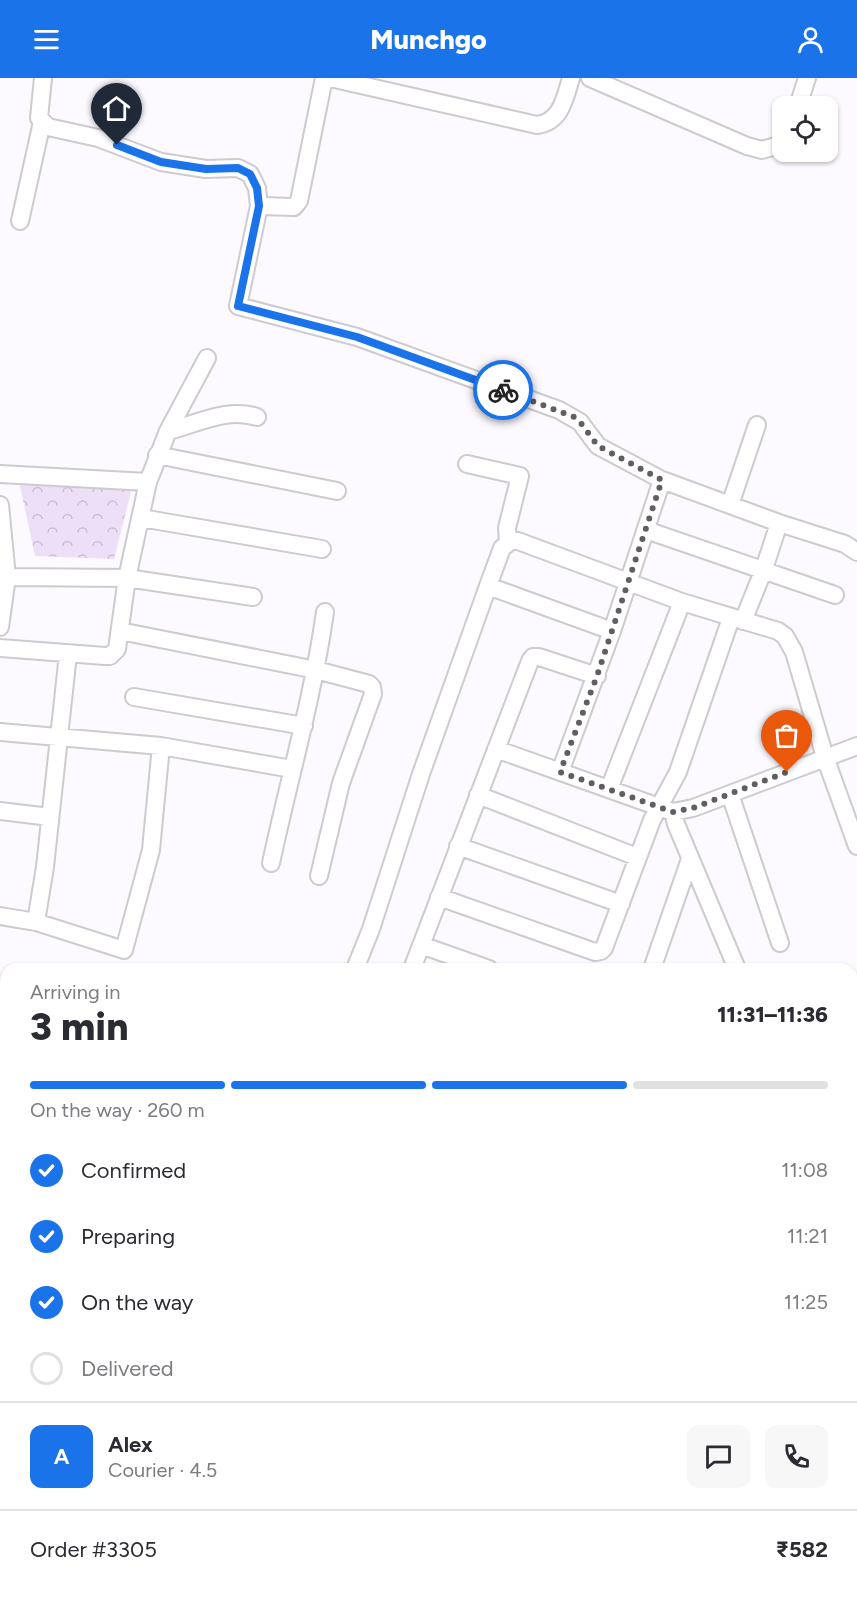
<!DOCTYPE html>
<meta charset="utf-8">
<style>
body{margin:0;font-family:Figtree,sans-serif;background:#f7f7f7;color:#2b2b33;height:100vh;display:flex;flex-direction:column;font-size:22px;white-space:nowrap}
*{box-sizing:border-box;margin:0}
p{font-size:20px;color:#7c7c81}
.icon{flex:none;width:33px;height:33px;fill:none;stroke:currentColor;stroke-width:2;stroke-linecap:round;stroke-linejoin:round}
.map{position:relative;flex:1;overflow:hidden}
.side{position:absolute;left:0px;top:885px;width:858px;height:636px;display:flex;flex-direction:column;background:#fff;border-radius:18px 18px 0 0;box-shadow:0 2px 4px #0004}
.side>*{flex:none}
.fabs{position:absolute;left:772px;top:18px;display:grid;gap:12px}
.fabs a{display:grid;place-items:center;width:66px;height:66px;border-radius:12px;background:#fff;box-shadow:0 2px 4px #0004;font-size:30px}
.pin{position:absolute;display:grid;place-items:center;width:51px;height:51px;color:#fff;margin:-62px -26px;border-radius:50% 50% 50% 0;rotate:-45deg;box-shadow:0 0 6px #0007}
.pin .icon{rotate:45deg}
.courier{position:absolute;display:grid;place-items:center;width:60px;height:60px;margin:-30px;border:4px solid #1a73e8;border-radius:50%;background:#fff;color:#222;box-shadow:0 2px 8px #0007}
.head em{font-style:normal;font-weight:800}
.head div{display:flex;flex-direction:column-reverse}
.head{display:flex;align-items:center;justify-content:space-between;height:102px;padding:0 30px}
h1{font-size:39px;font-weight:800;line-height:45px}
.bar{display:grid;grid-template-columns:repeat(4,1fr);gap:9px 6px;align-content:center;height:72px;padding:0 30px}
.bar i{height:8px;border-radius:4px;background:#e1e1e2}
.bar .active{background:#1a73e8}
.bar p{grid-column:span 4}
.line{display:flex;align-items:center;gap:15px;padding:0 30px;border-top:2px solid #e1e1e2}
.line div{flex:1}
.round{display:grid;place-items:center;flex:none;width:63px;height:63px;border-radius:12px;background:#f7f7f7}
ol{padding:0 30px;list-style:none}
li{display:flex;align-items:center;gap:18px;height:66px}
li p{margin-inline-start:auto}
li .icon{padding:6px;border-radius:50%;background:#1a73e8;color:#fff;stroke-width:4}
li:last-child{color:#7c7c81}
li i{width:33px;height:33px;border:3px solid #e1e1e2;border-radius:50%}
header{display:flex;justify-content:space-between;align-items:center;height:78px;padding:0 30px;background:#1a73e8;color:#fff;font-size:27px;font-weight:800}
.map>svg:first-child{display:block}
.park{fill:url(#park-crowns)}
.building{fill:url(#building-back-hatch);stroke:#938f96;stroke-width:1.5}
.lines{fill:none;stroke-linecap:round;stroke-linejoin:round}
.minor-casing{stroke:#cecad1;stroke-width:20}
.tertiary-casing{stroke:#cecad1;stroke-width:24}
.primary-casing{stroke:#cecad1;stroke-width:30}
.minor{stroke:#fff;stroke-width:16}
.tertiary{stroke:#fff;stroke-width:21}
.primary{stroke:#fff;stroke-width:27}
.done{stroke:#615e62;stroke-width:6;stroke-dasharray:0 10.8}
.route{stroke:#1a73e8;stroke-width:8}
</style>
<header><svg class="icon" aria-label="menu" viewBox="0 0 24 24"><path d="M4 6h16M4 12h16M4 18h16"/></svg>Munchgo<svg class="icon" aria-label="person" viewBox="0 0 24 24"><circle cx="12" cy="8" r="4"/><path d="M4 21q1-7 8-7t8 7"/></svg></header>
<div class="map">
<svg width="857" height="1521" viewBox="0 0 857 1521">
<defs>
<pattern id="park-crowns" width="20" height="18" patternUnits="userSpaceOnUse" patternTransform="scale(1.5)"><rect width="20" height="18" fill="#eddff8"/><path d="M2 6a3 3 0 1 1 6 0M12 15a3 3 0 1 1 6 0" fill="none" stroke="#cabed3"/></pattern>
<pattern id="building-back-hatch" width="6" height="6" patternUnits="userSpaceOnUse" patternTransform="scale(1.5)"><rect width="6" height="6" fill="#cdc9d0"/><path d="M-1 5l2 2M0 0l6 6M5-1l2 2" fill="none" stroke="#afabb1"/></pattern>
</defs>
<rect width="100%" height="100%" fill="#fcf9ff"/>
<path class="park" d="M 17,394 L 135,398 L 114,481 L 35,478 Z"/>
<path class="building" d="M 857,991 L 857,1006 L 852,995 L 852,993 Z
M 857,1015 L 857,1146 L 852,1147 L 852,1017 Z"/>
<g class="lines">
<defs>
<path id="minor" d="M 43,0 L 39,40 L 48,49 L 98,60 L 161,84 L 206,91 L 238,90 L 250,96 L 257,110 L 259,128 L 238,228 L 357,259 L 559,332 L 580,344 L 598,368 L 662,402 L 779,445 L 845,466 L 857,474
M 330,0 L 537,47 C 561,44 565,20 571,0
M 590,0 L 747,68 L 762,72 L 783,66
M 798,28 L 807,0
M 259,128 L 294,129 L 299,123 L 324,0
M 20,143 L 42,44
M 168,353 C 197,346 227,329 257,339
M 157,377 L 337,413
M 467,386 L 520,398 L 507,450 L 508,464
M 0,396 L 148,404
M 0,427 L 7,499 L 0,549
M 730,427 L 757,347
M 141,440 L 322,471
M 646,452 L 835,517
M 7,499 L 127,500 L 253,519
M 488,508 L 612,553
M 743,543 L 764,491 L 779,445
M 120,553 L 316,592 L 369,606 L 372,609 L 373,616 L 341,705 L 319,798
M 0,570 L 105,578 L 110,578 L 117,571 L 127,500 L 148,404 L 168,353 L 207,280
M 134,619 L 304,648
M 0,654 L 161,668 L 292,691
M 496,671 L 673,734 L 693,730 L 857,668
M 560,694 L 612,553 L 662,402
M 609,711 L 682,524
M 730,716 L 780,865
M 478,717 L 637,779
M 0,733 L 50,739
M 673,734 L 676,746 L 737,891
M 458,768 L 621,826
M 271,785 C 289,701 313,619 325,534
M 439,819 L 595,874 L 601,873 L 604,870 L 652,742 L 678,694 L 731,540
M 0,838 L 36,844 L 124,872 L 151,772 L 161,668
M 36,844 L 45,789 L 68,576
M 421,867 L 489,891
M 355,891 L 371,851 L 421,696 L 488,508 L 502,470 L 511,463 L 518,463 L 682,524 L 778,553 L 785,558 L 794,574 L 825,679 L 857,768
M 412,891 L 530,583 L 533,579 L 539,579 L 597,598
M 652,891 L 690,781
M 852,932 L 857,929"/>
<path id="tertiary" d="M 852,1291 L 857,1289"/>
<path id="primary" d="M 852,1343 L 857,1341
M 0,1377 L 6,1378
M 0,1430 L 6,1432
M 852,1466 L 857,1466"/>
</defs>
<use href="#minor" class="minor-casing"/>
<use href="#tertiary" class="tertiary-casing"/>
<use href="#primary" class="primary-casing"/>
<use href="#minor" class="minor"/>
<use href="#tertiary" class="tertiary"/>
<use href="#primary" class="primary"/>
</g>
<g class="lines">
<path class="done" d="M 503,312 L 574,339 L 580,344 L 598,368 L 662,402 L 597,598 L 560,694 L 673,734 L 693,730 L 787,694"/>
<path class="route" d="M 117,67 L 161,84 L 206,91 L 238,90 L 250,96 L 257,110 L 259,128 L 238,228 L 357,259 L 503,312"/>
</g>
</svg>
<div class="fabs">
<a><svg class="icon" aria-label="locate" viewBox="0 0 24 24"><circle cx="12" cy="12" r="6"/><path d="M12 2v4M12 18v4M2 12h4M18 12h4"/></svg></a>
</div>
<div class="pin" style="left:787px;top:694px;background:#ea580c"><svg class="icon" aria-label="bag" viewBox="0 0 24 24"><path d="M5 8h14l-1 12H6zM9 8a3 3 0 0 1 6 0"/></svg></div>
<div class="pin" style="left:117px;top:67px;background:#1f2937"><svg class="icon" aria-label="home" viewBox="0 0 24 24"><path d="M3 11l9-7 9 7M6 9v11h12V9"/></svg></div>
<div class="courier" style="left:503px;top:312px"><svg class="icon" aria-label="bike" viewBox="0 0 24 24"><circle cx="6" cy="16" r="4"/><circle cx="18" cy="16" r="4"/><path d="M6 16l4-8h5l3 8M10 8l3 8H6M13 5h3"/></svg></div>
<section class="side">
<div class="head"><div><h1>3 min</h1><p>Arriving in</p></div><em>11:31–11:36</em></div>
<div class="bar"><i class="active"></i><i class="active"></i><i class="active"></i><i></i><p>On the way · 260 m</p></div>
<ol>
<li><svg class="icon" aria-label="check" viewBox="0 0 24 24"><path d="M5 12l5 5 9-10"/></svg>Confirmed<p>11:08</p></li>
<li><svg class="icon" aria-label="check" viewBox="0 0 24 24"><path d="M5 12l5 5 9-10"/></svg>Preparing<p>11:21</p></li>
<li><svg class="icon" aria-label="check" viewBox="0 0 24 24"><path d="M5 12l5 5 9-10"/></svg>On the way<p>11:25</p></li>
<li><i></i>Delivered</li>
</ol>
<div class="line" style="height:108px"><b class="round" style="background:#1a73e8;color:#fff">A</b><div><b>Alex</b><p>Courier · 4.5</p></div><a class="round"><svg class="icon" aria-label="chat" viewBox="0 0 24 24"><path d="M4 5h16v11H9l-5 4z"/></svg></a><a class="round"><svg class="icon" aria-label="phone" viewBox="0 0 24 24"><path d="M5 4h4l2 5-3 2q2 4 5 5l2-3 5 2v4C11 20 4 13 5 4z"/></svg></a></div>
<div class="line" style="height:78px"><div>Order #3305</div><b>₹582</b></div>
</section>
</div>
